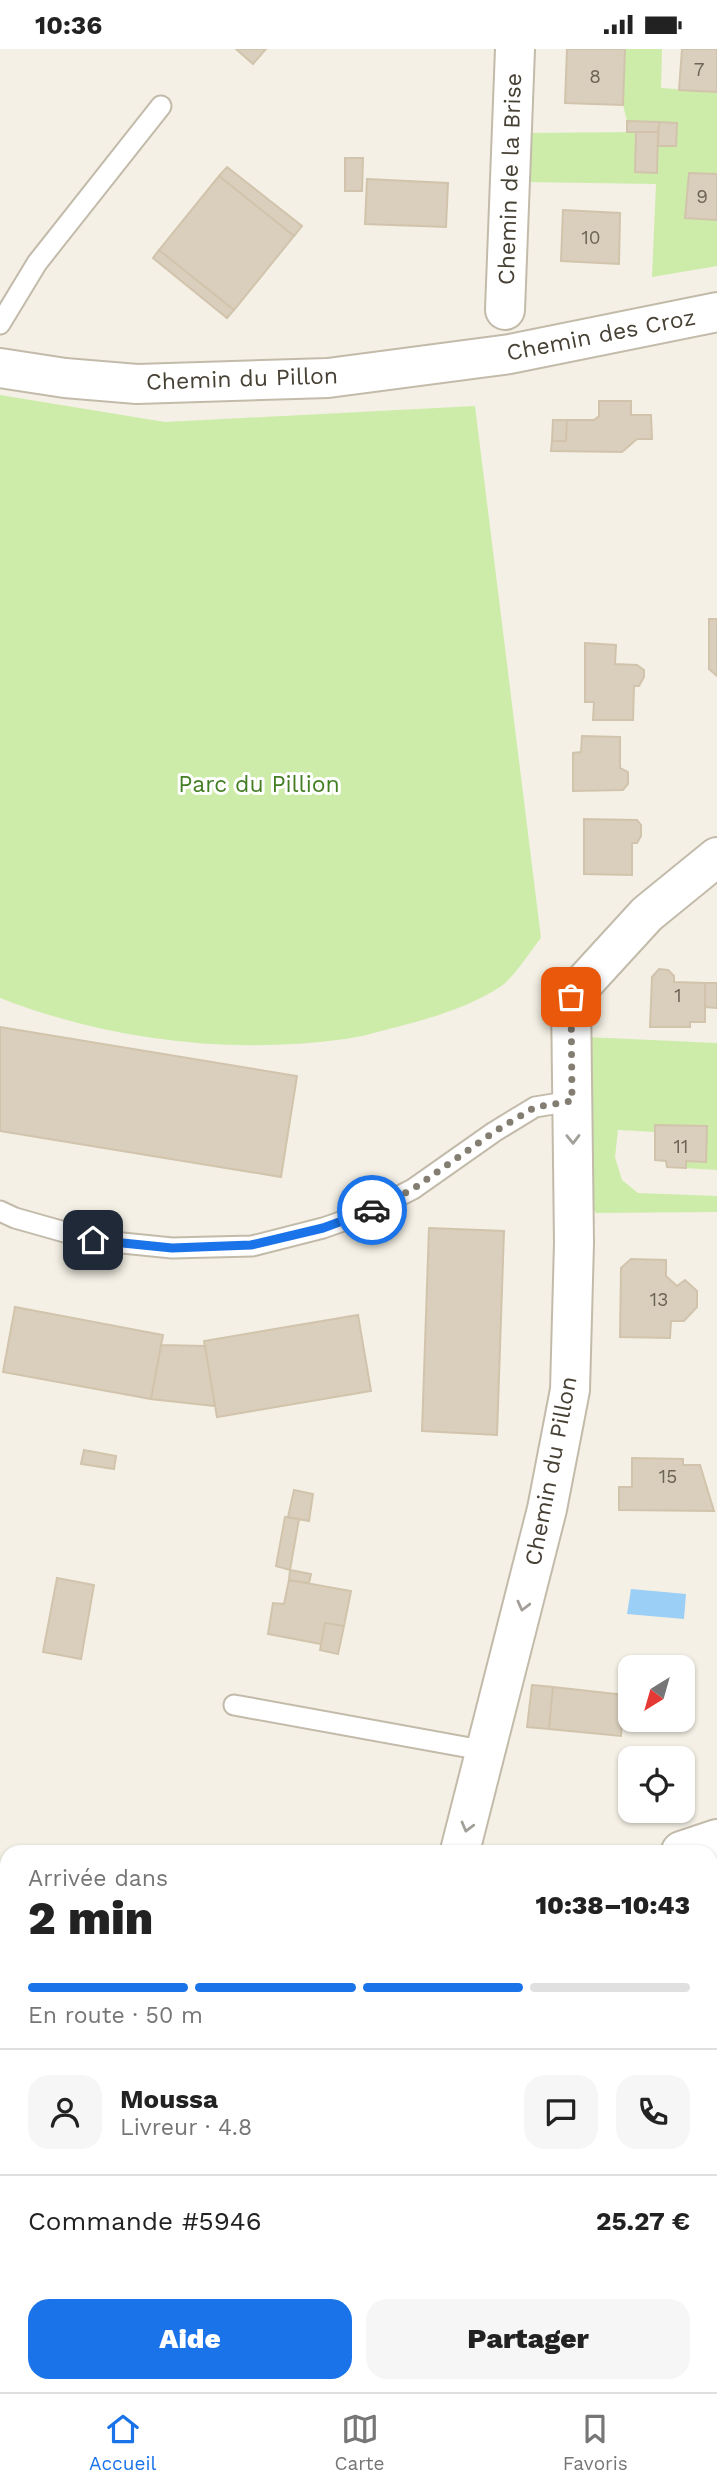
<!DOCTYPE html>
<html lang="fr">
<meta charset="utf-8">
<style>
body{margin:0;font-family:"Work Sans",sans-serif;background:#f6f6f6;color:#222;height:100vh;display:flex;flex-direction:column;font-size:26px;white-space:nowrap}
*{box-sizing:border-box;margin:0}
p{font-size:23px;color:#767676}
.icon{flex:none;width:38px;height:38px;fill:none;stroke:currentColor;stroke-width:2;stroke-linecap:round;stroke-linejoin:round}
.map{position:relative;flex:1;overflow:hidden}
.side{position:absolute;left:0px;top:1796px;width:718px;height:548px;display:flex;flex-direction:column;background:#fff;border-radius:21px 21px 0 0;box-shadow:0 2px 5px #0004}
.side>*{flex:none}
.needle{width:46px;rotate:217deg}
.tools{position:absolute;left:618px;top:1606px;display:grid;gap:14px}
.tools a{display:grid;place-items:center;width:77px;height:77px;border-radius:14px;background:#fff;box-shadow:0 2px 5px #0004;font-size:35px}
.pin{position:absolute;display:grid;place-items:center;width:60px;height:60px;color:#fff;margin:-30px;border-radius:14px;box-shadow:0 4px 10px #0006}
.courier{position:absolute;display:grid;place-items:center;width:70px;height:70px;margin:-35px;border:5px solid #1a73e8;border-radius:50%;background:#fff;color:#222;box-shadow:0 2px 9px #0007}
.headline em{font-style:normal;font-weight:800}
.headline div{display:flex;flex-direction:column-reverse}
.headline{display:flex;align-items:center;justify-content:space-between;height:119px;padding:0 28px}
h1{font-size:46px;font-weight:800;line-height:52px}
.bar{display:grid;grid-template-columns:repeat(4,1fr);gap:10px 7px;align-content:center;height:84px;padding:0 28px}
.bar i{height:9px;border-radius:5px;background:#e0e0e0}
.bar .selected{background:#1a73e8}
.bar p{grid-column:span 4}
.line{display:flex;align-items:center;gap:18px;padding:0 28px;border-top:2px solid #e0e0e0}
.line div{flex:1}
.round{display:grid;place-items:center;flex:none;width:74px;height:74px;border-radius:21px;background:#f6f6f6}
.primary-button{display:flex;gap:14px;margin-top:auto;padding:14px 28px}
.primary-button a{flex:1;height:80px;border-radius:21px;background:#1a73e8;color:#fff;font-size:28px;font-weight:800;line-height:80px;text-align:center}
.primary-button a+a{background:#f6f6f6;color:#222}
.status{display:flex;justify-content:space-between;align-items:center;height:49px;padding:0 35px;background:#fff;direction:ltr}
.status svg{height:19px;fill:currentColor}
.tab-bar{display:flex;justify-content:space-around;align-items:center;height:98px;border-top:2px solid #e0e0e0;background:#fff;font-size:19px;color:#767676}
.tab-bar a{display:grid;justify-items:center;gap:4px}
.tab-bar .selected{color:#1a73e8}
.map>svg:first-child{display:block}
.green{fill:#cdecaa}
.water{fill:#9ccff6}
.building{fill:#dacfbc;stroke:#d2c4ac;stroke-width:2}
.lines{fill:none;stroke-linecap:round;stroke-linejoin:round}
.service-casing{stroke:#c3bbaa;stroke-width:23}
.minor-casing{stroke:#c3bbaa;stroke-width:42}
.tertiary-casing{stroke:#c3bbaa;stroke-width:42}
.service{stroke:#fff;stroke-width:19}
.minor{stroke:#fff;stroke-width:38}
.tertiary{stroke:#fff;stroke-width:38}
.oneway{stroke:#a3a09a}
.done{stroke:#847e72;stroke-width:7;stroke-dasharray:0 12.6}
.route{stroke:#1a73e8;stroke-width:9}
.labels{text-anchor:middle;dominant-baseline:central;stroke-width:6;stroke-linejoin:round;paint-order:stroke}
.number-label{font-size:19px;fill:#6c6456}
.street-label{font-size:23px;fill:#474034;stroke:#fff}
.park-label{font-size:23px;fill:#437e22;stroke:#fff}
</style>
<div class="status"><b>10:36</b><svg viewBox="0 0 49 12"><path d="M0 12V9h3v3zM5 12V6h3v6zM10 12V3h3v9zM15 12V0h3v12zM26 1h20v11H26zM47 4h2v5h-2z"/></svg></div>
<div class="map">
<svg width="717" height="2343" viewBox="0 0 717 2343">
<rect width="100%" height="100%" fill="#f4f0e5"/>
<path class="green" d="M 625,0 L 662,0 L 661,39 L 717,43 L 717,125 L 685,169 L 717,171 L 717,217 L 652,228 L 656,135 L 523,133 L 524,84 L 636,83 L 635,123 L 657,123 L 658,97 L 676,97 L 677,74 L 627,72 L 623,56 Z
M 0,346 L 165,373 L 475,357 L 541,889 C 530,902 514,929 500,938 C 467,959 434,968 397,978 C 380,982 362,988 345,990 C 230,1006 108,991 0,949 Z
M 586,988 L 717,994 L 717,1121 L 667,1118 L 655,1083 L 618,1081 L 615,1108 L 622,1131 L 638,1144 L 717,1147 L 717,1163 L 596,1164 L 591,1158 Z
M 236,2336 L 525,2336 L 526,2343 L 227,2343 Z"/>
<path class="water" d="M 631,1540 L 686,1545 L 684,1570 L 627,1565 Z"/>
<path class="building" d="M 236,0 L 266,0 L 253,15 Z
M 567,0 L 625,0 L 623,56 L 565,54 Z
M 682,0 L 717,0 L 717,43 L 679,41 Z
M 627,72 L 659,73 L 658,83 L 627,83 Z
M 659,73 L 677,74 L 676,97 L 658,97 Z
M 636,83 L 658,83 L 657,124 L 635,123 Z
M 345,109 L 363,109 L 362,142 L 345,142 Z
M 227,118 L 302,177 L 294,187 L 219,127 Z
M 689,124 L 717,125 L 717,171 L 685,169 Z
M 219,127 L 294,187 L 234,261 L 159,201 Z
M 367,130 L 448,134 L 446,178 L 365,175 Z
M 563,161 L 620,164 L 619,215 L 561,212 Z
M 159,201 L 234,261 L 227,269 L 153,209 Z
M 599,352 L 631,352 L 631,366 L 651,366 L 652,390 L 637,390 L 622,403 L 551,402 L 552,392 L 566,392 L 567,371 L 594,371 L 599,367 Z
M 553,371 L 567,371 L 566,392 L 552,392 Z
M 709,570 L 717,570 L 717,627 L 709,620 Z
M 585,594 L 616,596 L 615,615 L 637,616 L 644,621 L 644,628 L 639,637 L 634,637 L 633,671 L 593,671 L 594,653 L 585,653 Z
M 582,687 L 620,688 L 620,719 L 628,723 L 628,735 L 623,741 L 573,742 L 573,704 L 581,703 Z
M 584,770 L 637,771 L 641,776 L 641,787 L 637,794 L 632,794 L 632,826 L 584,825 Z
M 659,920 L 668,921 L 674,927 L 674,933 L 705,934 L 705,973 L 690,973 L 690,978 L 650,978 L 652,928 Z
M 705,934 L 717,934 L 717,959 L 705,958 Z
M 0,978 L 297,1027 L 281,1128 L 0,1082 Z
M 655,1076 L 707,1077 L 706,1113 L 686,1112 L 686,1119 L 667,1118 L 666,1112 L 655,1111 Z
M 429,1179 L 504,1182 L 497,1386 L 422,1382 Z
M 631,1210 L 666,1211 L 666,1227 L 677,1237 L 685,1231 L 697,1242 L 697,1258 L 684,1272 L 671,1272 L 670,1289 L 620,1288 L 621,1219 Z
M 15,1258 L 163,1286 L 151,1350 L 3,1323 Z
M 358,1266 L 371,1342 L 217,1368 L 204,1292 Z
M 161,1296 L 205,1297 L 215,1357 L 151,1350 Z
M 84,1401 L 116,1407 L 114,1420 L 81,1415 Z
M 632,1409 L 683,1410 L 683,1416 L 700,1416 L 714,1462 L 619,1461 L 619,1438 L 632,1438 Z
M 294,1441 L 313,1445 L 309,1472 L 288,1468 Z
M 285,1468 L 299,1470 L 290,1521 L 276,1517 Z
M 290,1521 L 311,1525 L 309,1534 L 289,1531 Z
M 57,1529 L 94,1536 L 81,1610 L 43,1603 Z
M 289,1531 L 351,1542 L 344,1577 L 325,1574 L 321,1595 L 268,1585 L 273,1554 L 284,1555 Z
M 325,1574 L 344,1577 L 338,1605 L 320,1601 Z
M 532,1636 L 553,1638 L 549,1680 L 527,1678 Z
M 553,1638 L 624,1646 L 621,1687 L 549,1680 Z
M 0,2002 L 7,2003 L 7,2025 L 0,2023 Z
M 53,2336 L 124,2336 L 124,2343 L 52,2343 Z
M 354,2336 L 462,2336 L 461,2343 L 353,2343 Z
M 609,2336 L 710,2336 L 710,2343 L 608,2343 Z"/>
<g class="lines">
<defs>
<path id="service" d="M 0,275 L 37,214 L 161,57
M 0,1162 L 15,1169 L 93,1191 L 172,1199 L 252,1197 L 323,1179 L 366,1164 L 413,1140 L 494,1083 L 535,1058 L 572,1052
M 234,1656 L 487,1702"/>
<path id="minor" d="M 505,261 L 515,0
M 0,319 L 65,329 L 137,335 L 328,329 L 510,305 L 717,263
M 460,1802 L 547,1460 L 570,1341 L 574,1194 L 571,948 L 647,865 L 717,808
M 710,2171 L 717,2172
M 0,2217 L 7,2223"/>
<path id="tertiary" d="M 681,1802 L 717,1790
M 0,2167 L 7,2166"/>
</defs>
<use href="#service" class="service-casing"/>
<use href="#minor" class="minor-casing"/>
<use href="#tertiary" class="tertiary-casing"/>
<use href="#service" class="service"/>
<use href="#minor" class="minor"/>
<use href="#tertiary" class="tertiary"/>
</g>
<defs><path id="oneway-chevron" d="M-2-3.5L2.5 0L-2 3.5" fill="none" stroke-width="1.6" stroke-linecap="round" stroke-linejoin="round" transform="scale(1.75)"/></defs>
<g class="oneway">
<use href="#oneway-chevron" transform="translate(573 1090) rotate(89)"/>
<use href="#oneway-chevron" transform="translate(523 1557) rotate(104)"/>
<use href="#oneway-chevron" transform="translate(467 1778) rotate(105)"/>
</g>
<g class="lines">
<path class="done" d="M 372,1161 L 413,1140 L 494,1083 L 535,1058 L 572,1052 L 571,948"/>
<path class="route" d="M 93,1191 L 172,1199 L 251,1196 L 323,1179 L 372,1161"/>
</g>
<g class="labels">
<g class="number-label">
<text x="699" y="20">7</text>
<text x="595" y="27">8</text>
<text x="702" y="147">9</text>
<text x="591" y="188">10</text>
<text x="678" y="946">1</text>
<text x="681" y="1097">11</text>
<text x="659" y="1250">13</text>
<text x="668" y="1427">15</text>
</g>
<g class="street-label">
<text transform="translate(510 130) rotate(-88)">Chemin de la Brise</text>
<text transform="translate(601 286) rotate(-11)">Chemin des Croz</text>
<text transform="translate(242 330) rotate(-2)">Chemin du Pillon</text>
<text transform="translate(551 1422) rotate(-79)">Chemin du Pillon</text>
</g>
<g class="park-label">
<text x="259" y="735">Parc du Pillion</text>
</g>
</g>
</svg>
<div class="tools">
<a><svg class="needle" viewBox="-14 -14 28 28"><path d="M0-13l5 13h-10z" fill="#e53935"/><path d="M0 13l5-13h-10z" fill="#767676"/></svg></a>
<a><svg class="icon" aria-label="locate" viewBox="0 0 24 24"><circle cx="12" cy="12" r="6"/><path d="M12 2v4M12 18v4M2 12h4M18 12h4"/></svg></a>
</div>
<div class="pin" style="left:571px;top:948px;background:#ea580c"><svg class="icon" aria-label="bag" viewBox="0 0 24 24"><path d="M5 8h14l-1 12H6zM9 8a3 3 0 0 1 6 0"/></svg></div>
<div class="pin" style="left:93px;top:1191px;background:#1f2937"><svg class="icon" aria-label="home" viewBox="0 0 24 24"><path d="M3 11l9-7 9 7M6 9v11h12V9"/></svg></div>
<div class="courier" style="left:372px;top:1161px"><svg class="icon" aria-label="car" viewBox="0 0 24 24"><path d="M5 17H2v-5l4-1 3-4h7l3 4 3 1v5h-3M9 17h6M6 11h13"/><circle cx="7" cy="17" r="2"/><circle cx="17" cy="17" r="2"/></svg></div>
<section class="side">
<div class="headline"><div><h1>2 min</h1><p>Arrivée dans</p></div><em>10:38–10:43</em></div>
<div class="bar"><i class="selected"></i><i class="selected"></i><i class="selected"></i><i></i><p>En route · 50 m</p></div>
<div class="line" style="height:126px"><a class="round"><svg class="icon" aria-label="person" viewBox="0 0 24 24"><circle cx="12" cy="8" r="4"/><path d="M4 21q1-7 8-7t8 7"/></svg></a><div><b>Moussa</b><p>Livreur · 4.8</p></div><a class="round"><svg class="icon" aria-label="chat" viewBox="0 0 24 24"><path d="M4 5h16v11H9l-5 4z"/></svg></a><a class="round"><svg class="icon" aria-label="phone" viewBox="0 0 24 24"><path d="M5 4h4l2 5-3 2q2 4 5 5l2-3 5 2v4C11 20 4 13 5 4z"/></svg></a></div>
<div class="line" style="height:91px"><div>Commande #5946</div><b>25.27 €</b></div>
<div class="primary-button"><a>Aide</a><a>Partager</a></div>
</section>
</div>
<nav class="tab-bar">
<a class="selected"><svg class="icon" aria-label="home" viewBox="0 0 24 24"><path d="M3 11l9-7 9 7M6 9v11h12V9"/></svg>Accueil</a>
<a><svg class="icon" aria-label="map" viewBox="0 0 24 24"><path d="M3 6l6-2 6 2 6-2v14l-6 2-6-2-6 2zM9 4v14M15 6v14"/></svg>Carte</a>
<a><svg class="icon" aria-label="saved" viewBox="0 0 24 24"><path d="M7 4h10v16l-5-4-5 4z"/></svg>Favoris</a>
</nav>
